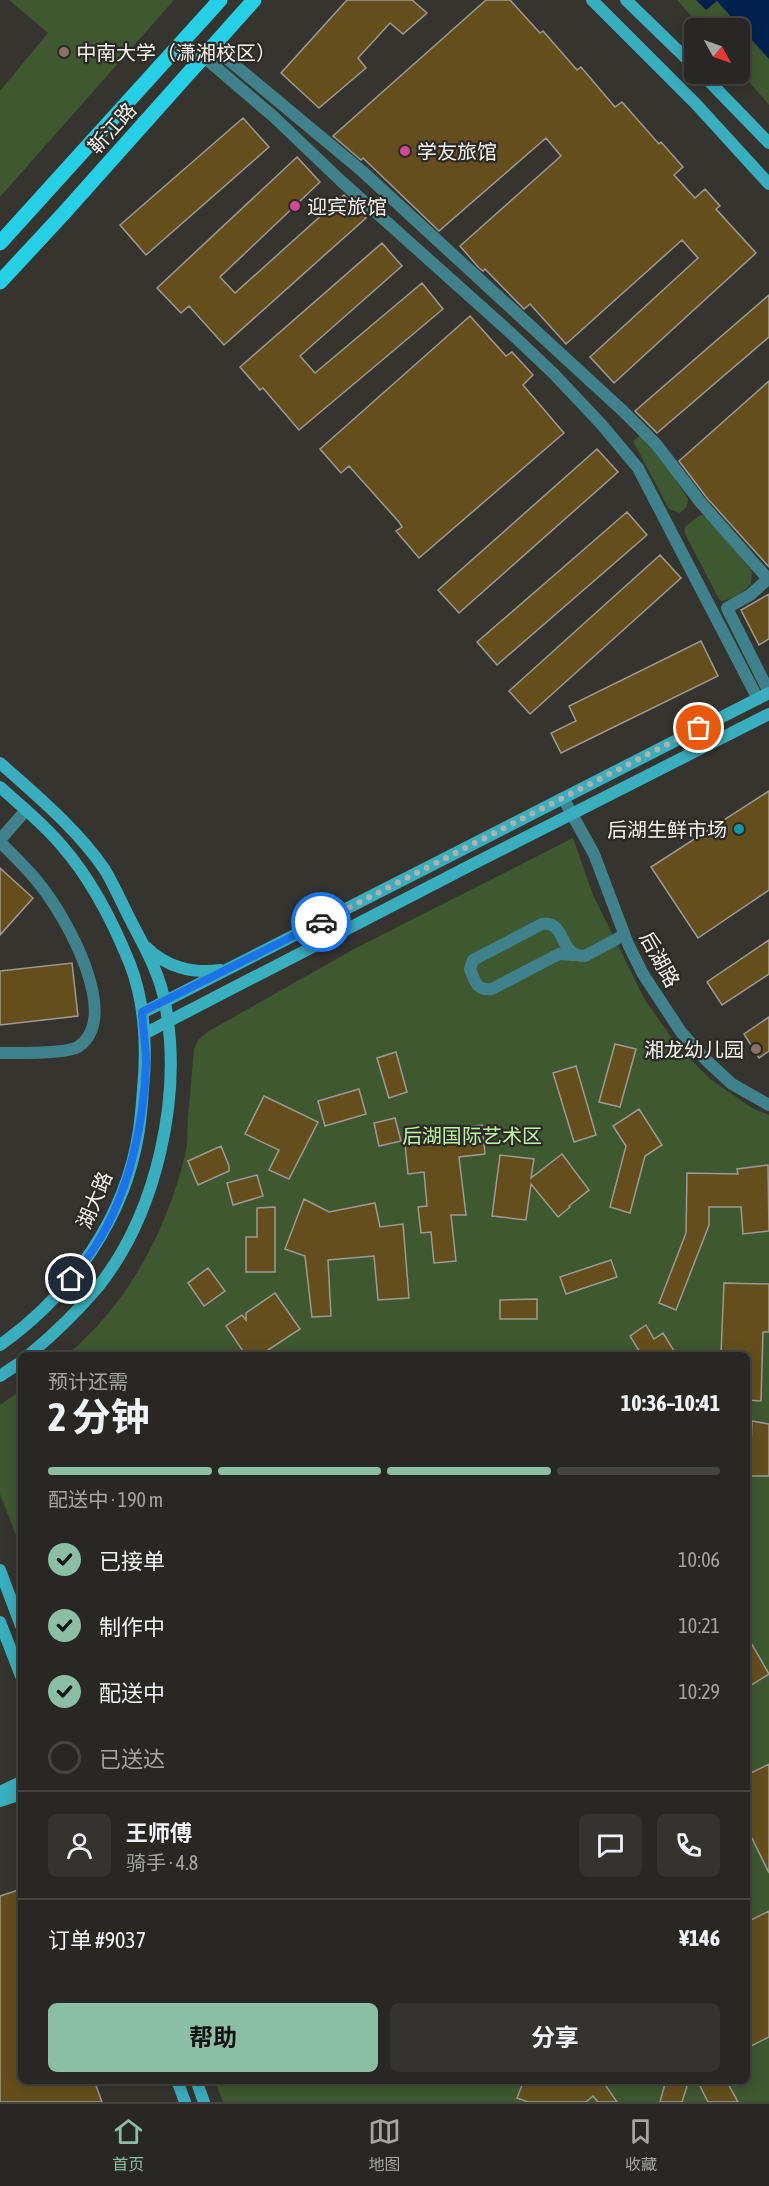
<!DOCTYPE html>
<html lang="zh">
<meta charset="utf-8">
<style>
body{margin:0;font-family:"Asap Condensed","Noto Sans SC",sans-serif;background:#343330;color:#f1f3f6;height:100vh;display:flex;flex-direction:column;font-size:22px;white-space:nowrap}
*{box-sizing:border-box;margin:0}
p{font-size:20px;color:#a5a5a6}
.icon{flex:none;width:33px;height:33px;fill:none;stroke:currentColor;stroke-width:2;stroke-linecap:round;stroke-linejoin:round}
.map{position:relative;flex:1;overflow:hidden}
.side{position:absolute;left:18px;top:1352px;width:732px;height:732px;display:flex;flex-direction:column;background:#282723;border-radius:9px;box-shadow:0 3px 15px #0003,0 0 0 2px #444441}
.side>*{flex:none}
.needle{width:39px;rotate:130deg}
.buttons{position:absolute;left:684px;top:18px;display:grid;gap:12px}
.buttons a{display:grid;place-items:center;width:66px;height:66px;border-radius:9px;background:#282723;box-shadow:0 3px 15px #0003,0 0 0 2px #444441;font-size:30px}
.pin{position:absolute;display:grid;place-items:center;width:51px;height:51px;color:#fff;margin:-26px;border:3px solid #fff;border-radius:50%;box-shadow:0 2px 6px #0007}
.courier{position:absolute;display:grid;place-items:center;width:60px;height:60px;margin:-30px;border:4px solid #1a73e8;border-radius:50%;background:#fff;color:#222;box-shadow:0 2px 8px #0007}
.overview em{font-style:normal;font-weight:700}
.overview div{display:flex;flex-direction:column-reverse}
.overview{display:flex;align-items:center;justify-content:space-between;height:102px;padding:0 30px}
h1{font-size:39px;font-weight:700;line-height:45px}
.bar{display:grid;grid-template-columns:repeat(4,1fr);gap:9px 6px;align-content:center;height:72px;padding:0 30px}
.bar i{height:8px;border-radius:4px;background:#444441}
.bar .selected{background:#8abfa5}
.bar p{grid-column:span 4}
.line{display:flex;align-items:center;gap:15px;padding:0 30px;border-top:2px solid #444441}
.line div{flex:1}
.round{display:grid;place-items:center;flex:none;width:63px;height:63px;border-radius:9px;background:#343330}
ol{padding:0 30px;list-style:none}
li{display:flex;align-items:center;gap:18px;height:66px}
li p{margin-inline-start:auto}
li .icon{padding:6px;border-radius:50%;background:#8abfa5;color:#111;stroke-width:4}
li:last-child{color:#a5a5a6}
li i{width:33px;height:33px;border:3px solid #444441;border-radius:50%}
.primary-button{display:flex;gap:12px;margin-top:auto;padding:12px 30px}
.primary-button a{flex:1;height:69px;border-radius:9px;background:#8abfa5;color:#111;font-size:24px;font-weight:700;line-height:69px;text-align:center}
.primary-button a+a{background:#343330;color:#f1f3f6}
.tabs{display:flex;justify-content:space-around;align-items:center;height:84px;border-top:2px solid #444441;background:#282723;font-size:16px;color:#a5a5a6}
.tabs a{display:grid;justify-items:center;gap:3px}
.tabs .selected{color:#8abfa5}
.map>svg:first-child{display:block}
.green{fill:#3e5830}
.water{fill:#03214f}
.building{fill:#644f1c;stroke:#9d9a95;stroke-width:1.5}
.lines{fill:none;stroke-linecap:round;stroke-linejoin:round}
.street{stroke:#40828c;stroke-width:12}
.secondary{stroke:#39aebe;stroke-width:12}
.primary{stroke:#25cfe5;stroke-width:15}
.done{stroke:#b2b0ac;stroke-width:6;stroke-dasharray:0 10.8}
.route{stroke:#1a73e8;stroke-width:8}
.education-dot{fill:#8d6e63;stroke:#2c2a25;stroke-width:2}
.hotel-dot{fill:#d1479c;stroke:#2c2a25;stroke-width:2}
.culture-dot{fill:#0f9aa8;stroke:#2c2a25;stroke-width:2}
.labels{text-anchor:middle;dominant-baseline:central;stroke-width:4.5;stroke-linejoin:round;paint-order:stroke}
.poi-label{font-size:20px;fill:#f5f3f0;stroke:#2c2a25;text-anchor:start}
.street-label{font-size:20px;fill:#f5f3f0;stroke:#2c2a25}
.park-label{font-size:20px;fill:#bef5a2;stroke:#2c2a25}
</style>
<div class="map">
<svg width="769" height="2102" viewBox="0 0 769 2102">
<rect width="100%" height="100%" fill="#36342f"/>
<path class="green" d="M 9,0 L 174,0 L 0,197 L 0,91 L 48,33 Z
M 677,0 L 769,0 L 769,105 L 740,71 L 740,28 L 702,28 Z
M 641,435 L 662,458 L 688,499 L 687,506 L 680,513 L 669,509 L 633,441 Z
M 703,515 L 709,518 L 752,571 L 751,584 C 744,592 732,600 721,601 L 718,597 L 685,534 L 685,527 L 699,516 Z
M 573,838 L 593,895 L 645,1000 L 679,1048 L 710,1079 L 752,1108 L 769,1115 L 769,2102 L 223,2102 L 215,2081 L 747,2080 L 747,1354 L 68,1354 C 128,1304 167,1230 185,1155 C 188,1143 187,1130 188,1118 C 190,1095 192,1072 194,1049 L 198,1040 L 209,1031 L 356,948 Z
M 21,1390 L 21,1548 L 0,1494 L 0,1405 Z"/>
<path class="water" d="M 696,0 L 769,0 L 769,59 L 717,1 L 706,10 Z"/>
<path class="building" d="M 347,0 L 412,0 L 427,13 L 403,34 L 390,23 L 358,58 L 366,68 L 319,108 L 281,73 Z
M 486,0 L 510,0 L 540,33 L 543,31 L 577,70 L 581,67 L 615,107 L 622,102 L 659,144 L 661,142 L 683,167 L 674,175 L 695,198 L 705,189 L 720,206 L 716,209 L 756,253 L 614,383 L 590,357 L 698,258 L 682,240 L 566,344 L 530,304 L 524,309 L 485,269 L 483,271 L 479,268 L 460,246 L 561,156 L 546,138 L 439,231 L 363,158 L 361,160 L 333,136 Z
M 243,118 L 269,147 L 146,255 L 120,225 Z
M 297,157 L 320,182 L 220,277 L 235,293 L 344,195 L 366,218 L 224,345 L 189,306 L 181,313 L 157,288 Z
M 382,243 L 402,266 L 300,356 L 315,373 L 422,283 L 443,309 L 299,430 L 263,388 L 260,390 L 240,367 Z
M 769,295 L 769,337 L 657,433 L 635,411 Z
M 470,316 L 506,356 L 512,352 L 533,375 L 523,385 L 564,433 L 419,558 L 396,531 L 402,527 L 399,522 L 349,466 L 341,473 L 320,449 Z
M 769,381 L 769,567 L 707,498 L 679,461 Z
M 597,449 L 618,472 L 459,613 L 438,590 Z
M 627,512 L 647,535 L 497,665 L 477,642 Z
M 660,555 L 681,578 L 530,714 L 509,691 Z
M 769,594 L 769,639 L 759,645 L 741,610 Z
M 701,641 L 718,676 L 561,753 L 551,733 L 576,721 L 569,706 Z
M 769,791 L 769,890 L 698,938 L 651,867 Z
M 0,868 L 33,898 L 0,935 Z
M 769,940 L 769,974 L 722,1005 L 707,982 Z
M 72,963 L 78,1016 L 0,1025 L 0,971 Z
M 769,1017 L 769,1051 L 759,1058 L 744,1034 Z
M 615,1044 L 636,1049 L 620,1107 L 599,1102 Z
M 396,1052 L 407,1092 L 389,1098 L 377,1058 Z
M 576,1066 L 596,1135 L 574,1142 L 553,1073 Z
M 359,1089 L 366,1114 L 325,1126 L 318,1101 Z
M 264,1096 L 318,1122 L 289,1179 L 269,1170 L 279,1150 L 245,1134 Z
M 639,1109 L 662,1145 L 645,1156 L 630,1213 L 610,1207 L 626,1146 L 613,1126 Z
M 395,1118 L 401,1141 L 379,1146 L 374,1123 Z
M 482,1125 L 485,1154 L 459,1157 L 466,1215 L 451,1215 L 456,1261 L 434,1263 L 431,1232 L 421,1233 L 418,1207 L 427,1206 L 424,1172 L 408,1174 L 405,1144 L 464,1137 L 463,1127 Z
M 221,1146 L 229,1166 L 229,1171 L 198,1185 L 188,1161 Z
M 562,1154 L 589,1190 L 569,1206 L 570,1207 L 558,1217 L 531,1184 L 526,1220 L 492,1216 L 500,1155 L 534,1159 L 531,1178 Z
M 768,1165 L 769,1231 L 743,1234 L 741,1207 L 709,1207 L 709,1225 L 676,1310 L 659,1303 L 686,1233 L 687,1173 L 738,1174 L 737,1169 Z
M 257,1175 L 263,1196 L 233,1205 L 227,1183 Z
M 304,1199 L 329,1212 L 375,1203 L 380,1227 L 403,1224 L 409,1298 L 378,1300 L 374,1256 L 328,1260 L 331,1316 L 312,1317 L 305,1256 L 285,1249 Z
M 275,1207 L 275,1272 L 246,1272 L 246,1237 L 257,1237 L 257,1208 Z
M 611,1260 L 617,1277 L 566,1294 L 560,1277 Z
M 208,1268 L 225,1291 L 204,1306 L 188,1283 Z
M 724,1283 L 769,1284 L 769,1332 L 763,1332 L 761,1401 L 747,1400 L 747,1354 L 721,1354 Z
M 275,1293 L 300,1329 L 262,1354 L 245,1354 L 226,1326 L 242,1315 L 246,1320 L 246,1313 Z
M 537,1299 L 537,1319 L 500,1319 L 500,1300 Z
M 646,1325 L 654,1339 L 663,1333 L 676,1354 L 641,1354 L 630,1336 Z
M 752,1421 L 769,1424 L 769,1476 L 747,1476 L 747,1449 L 751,1448 Z
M 747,1636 L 769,1674 L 747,1688 Z
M 769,1764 L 769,1873 L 747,1828 L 747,1775 Z
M 21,1889 L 21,2080 L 94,2080 L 102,2102 L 0,2102 L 0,1896 Z
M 769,1911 L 769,2037 L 747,2048 L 747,1922 Z
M 524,2080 L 602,2080 L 617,2102 L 598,2102 L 593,2096 L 586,2102 L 528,2102 L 517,2098 Z
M 666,2080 L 689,2080 L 682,2102 L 660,2102 Z
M 697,2080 L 726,2080 L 738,2102 L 708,2102 Z"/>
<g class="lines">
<path class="street" d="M 213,47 L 362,171 L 623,411 L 656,444 L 701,503 L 768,579 L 750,595 L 727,608 L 769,692
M 204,57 L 274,117 L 341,181 L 514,336 L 554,374 L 602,425 L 638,468 L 758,699
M 563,798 L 594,854 L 628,944 L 643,974 L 681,1032 L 706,1060 L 732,1084 L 769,1105
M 0,840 L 26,810
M 0,842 C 14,856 29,870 41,886 C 65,916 123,1017 78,1047 C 66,1054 16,1053 0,1053
M 574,955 L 559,954 L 492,989 C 476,991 475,981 470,969 L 473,960 L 542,924 C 567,920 558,957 585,956 L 624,935"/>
<path class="secondary" d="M 592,0 L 696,104 L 769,184
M 626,0 L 694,66
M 702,74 L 769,143
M 0,763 C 37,796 77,829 105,870 C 115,887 123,906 132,923 C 145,948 160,974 165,1003 C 183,1095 157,1213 98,1287 C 77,1312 54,1334 30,1354
M 0,787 C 21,806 44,824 62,846 C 92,880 113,922 130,964 C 145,1003 147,1048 143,1089 C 142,1103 141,1116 139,1130 C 126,1217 71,1295 0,1345
M 146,947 C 166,967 193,974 220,970
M 142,1013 L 769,693
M 144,1034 L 471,865 L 769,714
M 0,1376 L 21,1362
M 0,1570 L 21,1626
M 0,1622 L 21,1676
M 0,1792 L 21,1782
M 0,1801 L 21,1794
M 177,2080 L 185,2102
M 196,2080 L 204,2102"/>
<path class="primary" d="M 0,243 L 220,0
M 0,282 L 64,213 L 254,0"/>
</g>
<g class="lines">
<path class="done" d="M 321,922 L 699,728"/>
<path class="route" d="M 71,1279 C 79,1268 89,1257 96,1245 C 129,1193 144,1124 146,1063 C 146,1047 143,1029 142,1012 L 321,922"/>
</g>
<g class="education-dot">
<circle cx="64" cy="52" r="6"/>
<circle cx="756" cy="1049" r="6"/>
</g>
<g class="hotel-dot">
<circle cx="405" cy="151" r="6"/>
<circle cx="295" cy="206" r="6"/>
</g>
<circle class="culture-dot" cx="739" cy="829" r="6"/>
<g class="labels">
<g class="poi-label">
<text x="76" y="52">中南大学（潇湘校区）</text>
<text x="417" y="151">学友旅馆</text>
<text x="307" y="206">迎宾旅馆</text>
<text x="727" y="829" text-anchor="end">后湖生鲜市场</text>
<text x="744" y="1049" text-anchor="end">湘龙幼儿园</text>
</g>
<g class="street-label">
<text transform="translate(112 128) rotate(-48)">靳江路</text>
<text transform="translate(660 959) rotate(61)">后湖路</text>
<text transform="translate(94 1200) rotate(-67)">湖大路</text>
</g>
<g class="park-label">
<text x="472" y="1135">后湖国际艺术区</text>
</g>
</g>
</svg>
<div class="buttons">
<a><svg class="needle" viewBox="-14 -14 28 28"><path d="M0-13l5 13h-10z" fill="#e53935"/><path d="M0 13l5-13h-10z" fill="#a5a5a6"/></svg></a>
</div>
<div class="pin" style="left:699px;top:728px;background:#ea580c"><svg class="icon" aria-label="bag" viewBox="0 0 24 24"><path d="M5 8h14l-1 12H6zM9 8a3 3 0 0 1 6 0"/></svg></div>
<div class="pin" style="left:71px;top:1279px;background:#1f2937"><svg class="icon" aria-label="home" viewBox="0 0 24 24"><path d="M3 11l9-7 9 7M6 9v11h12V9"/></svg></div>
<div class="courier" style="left:321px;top:922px"><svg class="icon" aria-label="car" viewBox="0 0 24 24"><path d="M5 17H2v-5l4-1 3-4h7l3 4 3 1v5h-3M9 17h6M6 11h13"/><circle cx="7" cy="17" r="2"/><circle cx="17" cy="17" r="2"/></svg></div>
<section class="side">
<div class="overview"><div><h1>2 分钟</h1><p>预计还需</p></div><em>10:36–10:41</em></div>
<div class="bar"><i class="selected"></i><i class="selected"></i><i class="selected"></i><i></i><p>配送中 · 190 m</p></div>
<ol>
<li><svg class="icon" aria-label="check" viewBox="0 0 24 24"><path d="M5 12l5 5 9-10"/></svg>已接单<p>10:06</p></li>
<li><svg class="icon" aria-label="check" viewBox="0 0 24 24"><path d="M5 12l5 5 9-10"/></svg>制作中<p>10:21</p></li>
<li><svg class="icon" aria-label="check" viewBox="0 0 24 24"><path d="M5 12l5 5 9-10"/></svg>配送中<p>10:29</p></li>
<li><i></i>已送达</li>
</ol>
<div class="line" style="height:108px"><a class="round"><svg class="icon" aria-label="person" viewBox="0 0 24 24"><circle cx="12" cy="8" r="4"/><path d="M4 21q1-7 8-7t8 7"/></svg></a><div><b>王师傅</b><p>骑手 · 4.8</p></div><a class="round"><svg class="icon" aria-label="chat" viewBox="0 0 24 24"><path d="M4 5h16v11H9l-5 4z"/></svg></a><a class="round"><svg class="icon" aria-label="phone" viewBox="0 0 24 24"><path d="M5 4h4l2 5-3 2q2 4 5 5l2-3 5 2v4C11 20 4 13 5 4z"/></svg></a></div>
<div class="line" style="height:78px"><div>订单 #9037</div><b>¥146</b></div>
<div class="primary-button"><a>帮助</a><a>分享</a></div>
</section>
</div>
<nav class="tabs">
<a class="selected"><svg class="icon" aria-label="home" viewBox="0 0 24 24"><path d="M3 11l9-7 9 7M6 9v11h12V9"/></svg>首页</a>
<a><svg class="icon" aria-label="map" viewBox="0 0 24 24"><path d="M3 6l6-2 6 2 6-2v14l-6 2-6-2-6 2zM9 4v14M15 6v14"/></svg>地图</a>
<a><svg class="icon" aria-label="saved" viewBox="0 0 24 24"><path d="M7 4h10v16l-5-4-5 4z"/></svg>收藏</a>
</nav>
